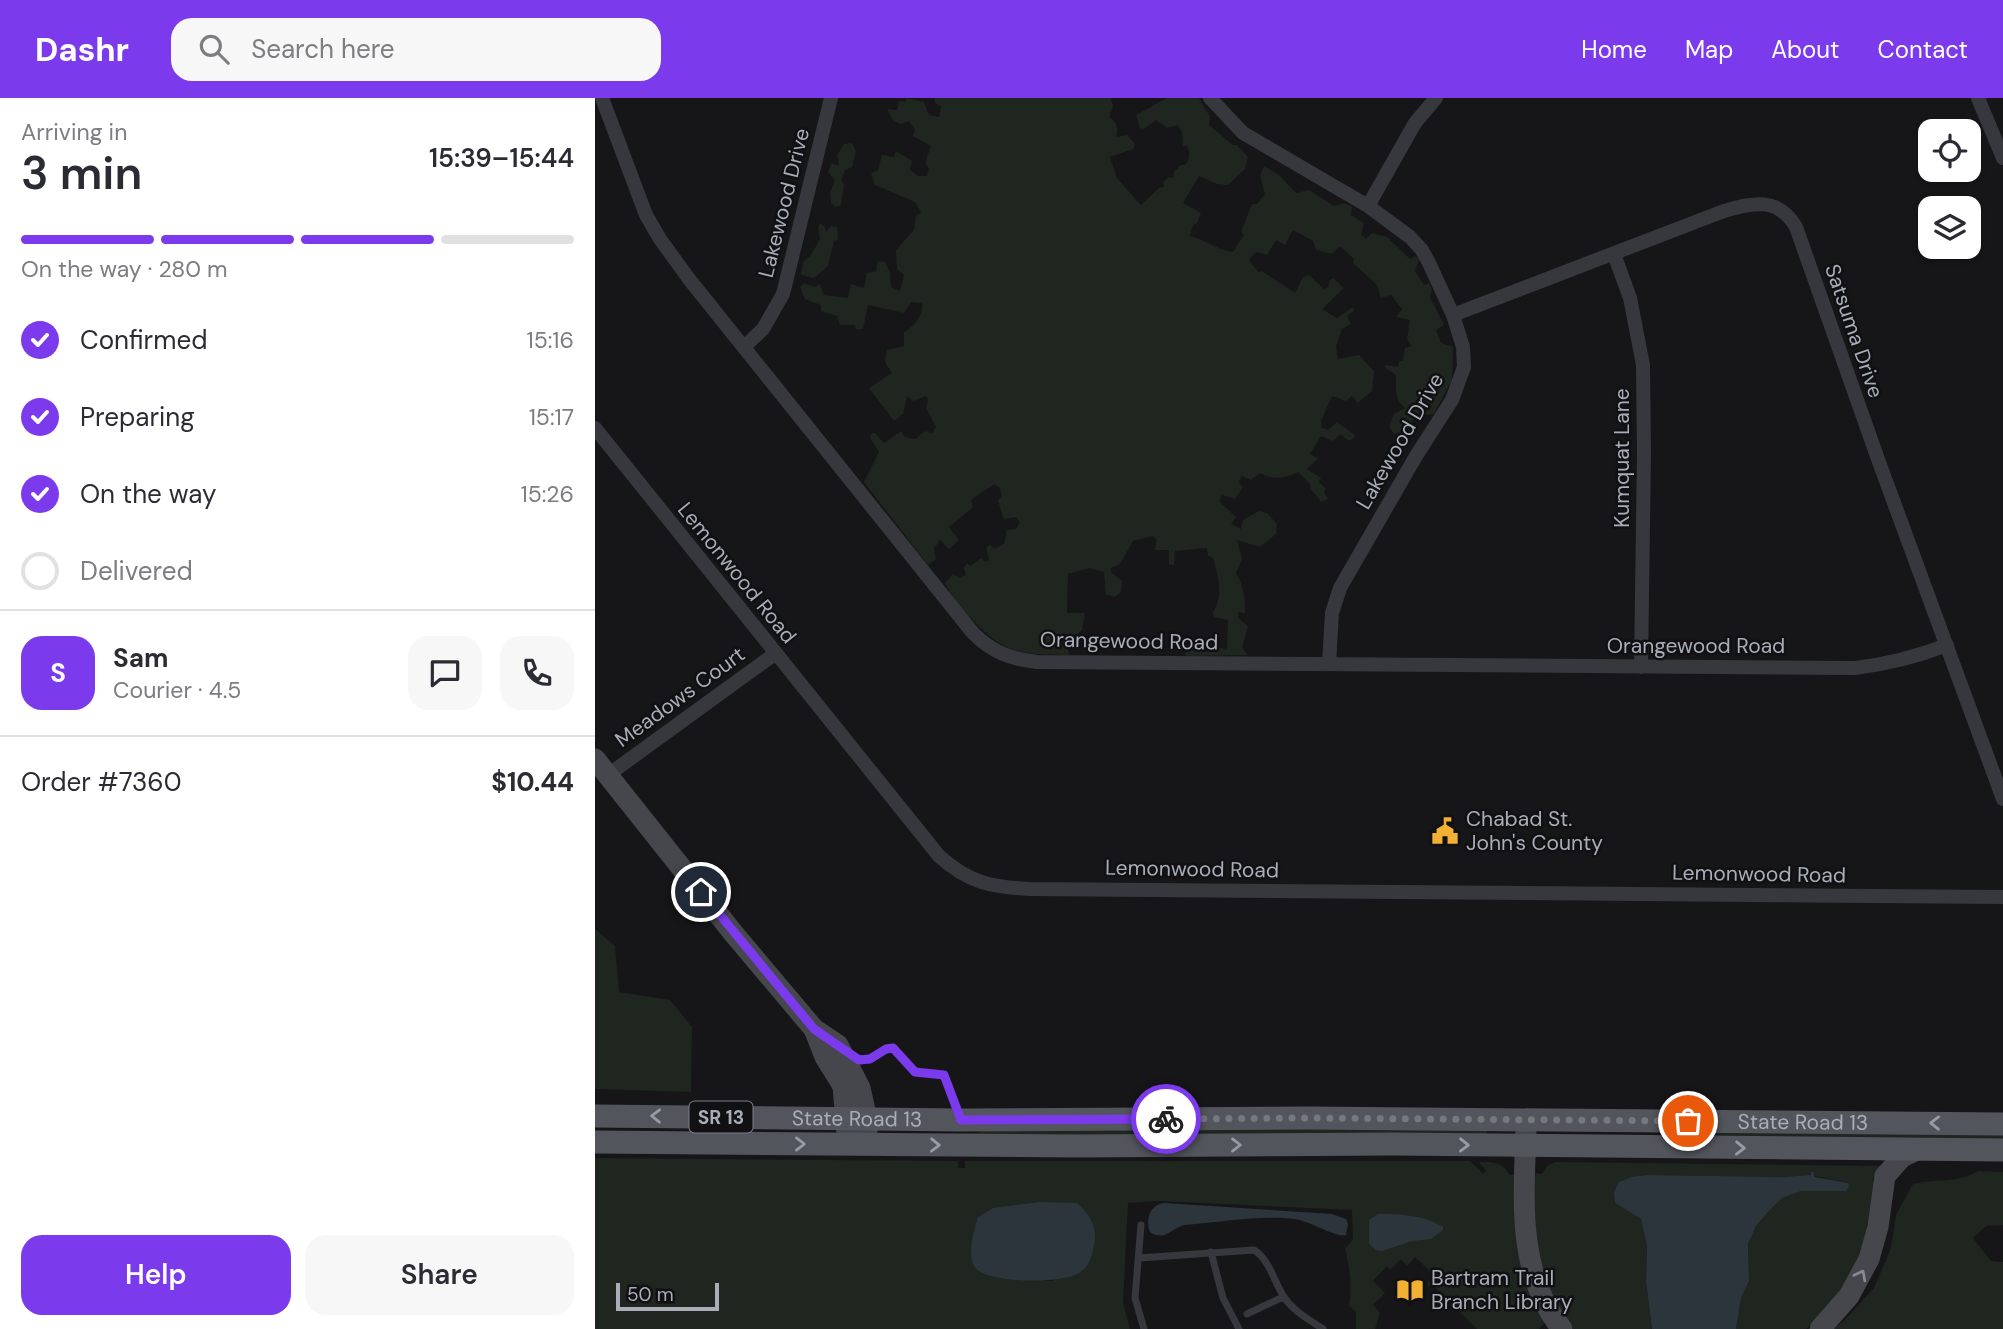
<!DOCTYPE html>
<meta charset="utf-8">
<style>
body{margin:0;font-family:"DM Sans",sans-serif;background:#f7f7f7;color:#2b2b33;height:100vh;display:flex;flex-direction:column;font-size:26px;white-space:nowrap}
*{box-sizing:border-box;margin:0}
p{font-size:23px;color:#7c7c81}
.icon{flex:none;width:38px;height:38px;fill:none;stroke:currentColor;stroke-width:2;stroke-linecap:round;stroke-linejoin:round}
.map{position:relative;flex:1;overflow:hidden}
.side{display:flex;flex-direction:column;background:#fff;width:595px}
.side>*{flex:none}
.buttons{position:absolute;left:1323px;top:21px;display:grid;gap:14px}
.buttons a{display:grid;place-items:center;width:63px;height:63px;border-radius:14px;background:#fff;box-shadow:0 2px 5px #0004;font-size:35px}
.scale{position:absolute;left:21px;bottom:18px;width:103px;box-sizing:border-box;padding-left:7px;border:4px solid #a8adb8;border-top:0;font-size:19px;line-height:24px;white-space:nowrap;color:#a8adb8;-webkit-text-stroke:5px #111113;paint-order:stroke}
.pin{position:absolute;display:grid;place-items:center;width:60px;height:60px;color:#fff;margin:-30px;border:4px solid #fff;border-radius:50%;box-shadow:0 2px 7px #0007}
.courier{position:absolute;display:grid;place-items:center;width:70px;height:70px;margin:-35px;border:5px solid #7c3aed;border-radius:50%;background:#fff;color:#222;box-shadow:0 2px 9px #0007}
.headline em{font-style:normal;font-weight:600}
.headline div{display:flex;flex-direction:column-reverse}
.headline{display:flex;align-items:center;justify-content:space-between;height:119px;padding:0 21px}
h1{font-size:46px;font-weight:600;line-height:52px}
.bar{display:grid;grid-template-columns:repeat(4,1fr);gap:10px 7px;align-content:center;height:84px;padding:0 21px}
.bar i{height:9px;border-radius:5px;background:#e1e1e2}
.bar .active{background:#7c3aed}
.bar p{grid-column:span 4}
.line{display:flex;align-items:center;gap:18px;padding:0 21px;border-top:2px solid #e1e1e2}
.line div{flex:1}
.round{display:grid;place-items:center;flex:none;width:74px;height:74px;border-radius:21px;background:#f7f7f7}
ol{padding:0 21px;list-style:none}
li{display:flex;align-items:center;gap:21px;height:77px}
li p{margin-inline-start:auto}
li .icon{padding:7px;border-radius:50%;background:#7c3aed;color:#fff;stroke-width:4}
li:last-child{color:#7c7c81}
li i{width:38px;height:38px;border:4px solid #e1e1e2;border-radius:50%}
.action{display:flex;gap:14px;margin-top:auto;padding:14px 21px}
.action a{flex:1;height:80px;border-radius:21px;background:#7c3aed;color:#fff;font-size:28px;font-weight:600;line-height:80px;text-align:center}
.action a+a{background:#f7f7f7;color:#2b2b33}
header{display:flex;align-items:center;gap:42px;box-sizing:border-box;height:98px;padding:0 35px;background:#7c3aed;color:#fff}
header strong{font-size:33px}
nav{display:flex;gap:38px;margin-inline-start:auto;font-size:24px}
.search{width:490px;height:63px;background:#f7f7f7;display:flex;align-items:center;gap:18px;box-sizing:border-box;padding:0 24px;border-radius:21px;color:#7c7c81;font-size:26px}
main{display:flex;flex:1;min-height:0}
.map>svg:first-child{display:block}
.green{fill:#1e261f;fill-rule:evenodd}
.water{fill:#2c353c}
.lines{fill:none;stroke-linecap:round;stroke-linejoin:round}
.lane{stroke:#37383d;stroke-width:7}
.street{stroke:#37383d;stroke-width:14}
.secondary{stroke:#45474d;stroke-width:21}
.primary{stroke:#53555c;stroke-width:23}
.oneway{stroke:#979ba6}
.oneway2{stroke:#858993}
.done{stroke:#757880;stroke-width:7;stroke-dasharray:0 12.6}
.route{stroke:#7c3aed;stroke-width:9}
.labels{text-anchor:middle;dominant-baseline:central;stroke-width:5;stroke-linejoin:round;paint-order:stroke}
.shield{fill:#111113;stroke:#7b7e86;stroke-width:2}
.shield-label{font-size:19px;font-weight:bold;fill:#a8adb8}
.street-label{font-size:21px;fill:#a8adb8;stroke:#111113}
.poi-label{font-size:21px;fill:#a8adb8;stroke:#111113;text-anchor:start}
</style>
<header>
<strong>Dashr</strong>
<div class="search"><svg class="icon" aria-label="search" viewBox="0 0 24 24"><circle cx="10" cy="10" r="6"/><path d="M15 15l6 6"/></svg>Search here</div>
<nav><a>Home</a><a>Map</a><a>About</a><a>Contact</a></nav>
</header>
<main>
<section class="side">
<div class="headline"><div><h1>3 min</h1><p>Arriving in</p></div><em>15:39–15:44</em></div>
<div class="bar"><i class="active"></i><i class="active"></i><i class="active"></i><i></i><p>On the way · 280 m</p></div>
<ol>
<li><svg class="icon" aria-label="check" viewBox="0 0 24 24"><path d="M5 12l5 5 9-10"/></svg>Confirmed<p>15:16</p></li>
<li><svg class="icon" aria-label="check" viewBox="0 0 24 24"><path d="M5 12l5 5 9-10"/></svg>Preparing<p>15:17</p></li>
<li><svg class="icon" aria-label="check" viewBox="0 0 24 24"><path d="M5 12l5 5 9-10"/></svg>On the way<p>15:26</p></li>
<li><i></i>Delivered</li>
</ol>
<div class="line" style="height:126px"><b class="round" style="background:#7c3aed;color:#fff">S</b><div><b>Sam</b><p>Courier · 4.5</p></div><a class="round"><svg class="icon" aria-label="chat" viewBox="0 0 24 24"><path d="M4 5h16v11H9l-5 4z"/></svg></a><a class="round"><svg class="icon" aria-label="phone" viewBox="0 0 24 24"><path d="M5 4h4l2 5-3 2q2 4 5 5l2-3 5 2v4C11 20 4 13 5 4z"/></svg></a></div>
<div class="line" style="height:91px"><div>Order #7360</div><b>$10.44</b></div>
<div class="action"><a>Help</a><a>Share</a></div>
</section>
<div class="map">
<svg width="1408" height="1231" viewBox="0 0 1408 1231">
<rect width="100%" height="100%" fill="#161618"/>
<path class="green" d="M 312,0 L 329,4 L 334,17 L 344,19 L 346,8 L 340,5 L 339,0 L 516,0 L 518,9 L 514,19 C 522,24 524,31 521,39 L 532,37 L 540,46 L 538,51 L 515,59 L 522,80 L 546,107 L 564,90 L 569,89 L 568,84 L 574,79 L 578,80 L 579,74 L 586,67 L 590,67 C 595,62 595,53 592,48 L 588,48 L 587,35 L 583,27 L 572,30 L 561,22 L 549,31 L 545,30 L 541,17 L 572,0 L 604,0 L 615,19 L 614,27 L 638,47 L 642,47 L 653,59 L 650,71 L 633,87 L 622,86 L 604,78 L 588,105 L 606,115 L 602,125 L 598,127 L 595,138 C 611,142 622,152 638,154 L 649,137 L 646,134 L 657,106 L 662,106 L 670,96 L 665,77 L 669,68 L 684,77 L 701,95 L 714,92 L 739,108 L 749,105 L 757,109 L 756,117 L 769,125 L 766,136 L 771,141 L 777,135 L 792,139 L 815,161 L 820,158 L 824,161 L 820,173 L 829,187 L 834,185 L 837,192 L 835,199 L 849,227 L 841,232 L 846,245 L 858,249 L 857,282 L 839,316 L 821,318 L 811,333 L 799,336 L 794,328 L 799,316 L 810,310 C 799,301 801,290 801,277 L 789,269 L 791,267 L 803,269 L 804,263 L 808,263 L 810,250 L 817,248 L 812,241 L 815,222 L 801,219 L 807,211 L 796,197 L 786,200 L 782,187 L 758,165 L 759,161 L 745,148 L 737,156 L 721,152 L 718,143 L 698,132 L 690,147 L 681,142 L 672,157 L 661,154 L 654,162 L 663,174 L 667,173 L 700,195 L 708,179 L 714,177 L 729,191 L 733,189 L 734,183 L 738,180 L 749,190 L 727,211 L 742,220 L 758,209 L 759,213 L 752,218 L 756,226 L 747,231 L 741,248 L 743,261 L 764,257 L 779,273 L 777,293 L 763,305 L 757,298 L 751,303 L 737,298 L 726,323 L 727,330 L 733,332 L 742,324 L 761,338 L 754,343 L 745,336 L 738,343 L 726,338 L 715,356 L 723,361 L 712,371 L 726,380 L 724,384 L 731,391 L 729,394 L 733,401 L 726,404 L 716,391 L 715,386 L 703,374 C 691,381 676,382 665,375 L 656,382 L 647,378 L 644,384 L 648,389 L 640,401 L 627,397 L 624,403 L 641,419 L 636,426 L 646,431 L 648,422 L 664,413 L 672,415 L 682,426 L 681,436 L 665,449 L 642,442 L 647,461 L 641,475 C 649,488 650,500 650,515 L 643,514 L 643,520 L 653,528 L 647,550 L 653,557 L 592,558 L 589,556 L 597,548 L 605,549 L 611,545 L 632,552 L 633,522 L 619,519 L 618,514 C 629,499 623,476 618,460 L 613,458 L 612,450 L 580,453 L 579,467 L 574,466 L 574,452 L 560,452 L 562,442 L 558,438 L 538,443 L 525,466 L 516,470 L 516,474 L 527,483 L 526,494 L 520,499 L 511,497 L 509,474 L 494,470 L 473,476 L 472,515 L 490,515 L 487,532 L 470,545 L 475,557 C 427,556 411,558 376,520 C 365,509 357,499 350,485 L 358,476 L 364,480 L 371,477 L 369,470 L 372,465 L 375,468 L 386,460 L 390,464 L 394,462 L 391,449 L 395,447 L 400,451 L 409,446 L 412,432 L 421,431 L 425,424 L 421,419 L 409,421 L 403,403 L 407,397 L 404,389 L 399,386 L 376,402 L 378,409 L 354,429 L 364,442 L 354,451 L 345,442 L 339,451 L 341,461 L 333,467 L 269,384 L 284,354 L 275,340 L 277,335 L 280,335 L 289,345 L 306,333 L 310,339 L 320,341 L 330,333 L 337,335 L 341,329 L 331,310 L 333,302 L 331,298 L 318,303 L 312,298 L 308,316 L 299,323 L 274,290 L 297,275 L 290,264 L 292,252 L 309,248 L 309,234 C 320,228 328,217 327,205 L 316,204 L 309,215 L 273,207 L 268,231 L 261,231 L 260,227 L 245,227 L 242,218 L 226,213 L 226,207 L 210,201 L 205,189 L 209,185 L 220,189 L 225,186 L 229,197 L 253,200 L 256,186 L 269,190 L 272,175 L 281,173 L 283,163 L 290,164 L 295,175 L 296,189 L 305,193 L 309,177 L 302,171 L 301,152 L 319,132 L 321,118 L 326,115 L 320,104 L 280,87 L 276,75 L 283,72 L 287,57 L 299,59 L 301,53 L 317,63 L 315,72 L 323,78 L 332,78 L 334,70 L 330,65 L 336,48 L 318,38 L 320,32 L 314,23 L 306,26 L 298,23 L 292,11 L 302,12 L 304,3 L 310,4 Z
M 257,45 L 261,53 L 257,69 L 250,72 L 246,82 L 249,87 L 246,107 L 240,109 L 236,105 L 235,95 L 240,82 L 233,74 L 236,65 L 244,68 L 242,57 L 249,46 Z
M 225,125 L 230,129 L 231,134 L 236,128 L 242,129 L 243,142 L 239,143 L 233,168 L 219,180 L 206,177 L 208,164 L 216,157 L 225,141 L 223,130 Z
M 0,831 L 20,848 L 24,894 L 75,902 L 97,929 L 96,994 L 0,991 Z
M 892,1029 L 891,1039 L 563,1039 L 362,1036 L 383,1035 L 402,1030 Z
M 1112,1031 L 1408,1034 L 1408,1044 L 1082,1038 Z
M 0,1060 L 363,1063 L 363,1070 L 370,1070 L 370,1063 L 875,1063 L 888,1076 L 891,1073 L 884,1064 C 898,1063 908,1065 915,1077 L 920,1077 L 922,1150 L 926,1169 L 951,1223 L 944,1231 L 882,1231 L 837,1186 L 834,1189 L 832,1186 L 840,1178 L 820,1159 L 812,1168 L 806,1161 L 795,1172 L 792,1168 L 778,1183 L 790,1195 L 778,1207 L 785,1215 L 780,1231 L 761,1231 L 761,1214 L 754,1208 C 757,1188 755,1170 750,1151 L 758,1141 L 757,1112 L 564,1103 L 533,1105 L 528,1205 L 535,1231 L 0,1231 ZM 398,1110 L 458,1183 L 390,1176 L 383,1119 Z
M 960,1064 L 1288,1068 L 1278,1081 C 1286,1100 1273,1147 1264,1167 C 1255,1187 1227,1216 1211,1231 L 1141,1231 L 1146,1200 L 1154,1183 L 1153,1146 L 1161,1128 L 1174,1113 L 1187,1100 L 1206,1093 L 1250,1093 L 1253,1085 L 1216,1077 L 1188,1079 L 1052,1077 L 1020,1105 L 1046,1121 L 1052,1148 L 1051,1183 L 1057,1231 L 978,1231 L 959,1204 L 942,1163 L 939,1083 L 941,1075 L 947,1076 L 952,1068 Z
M 1383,1073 L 1408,1074 L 1408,1127 L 1391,1128 L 1378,1140 L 1396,1163 L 1408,1164 L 1408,1231 L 1238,1231 L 1249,1223 L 1279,1190 L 1296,1150 L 1301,1117 L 1318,1086 C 1342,1080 1362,1086 1383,1073 Z"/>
<path class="water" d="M 1216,1074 L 1218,1074 L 1220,1079 L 1253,1085 L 1254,1088 L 1251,1093 L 1206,1093 L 1187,1100 L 1174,1113 L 1161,1128 L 1153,1146 L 1154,1183 L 1146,1200 L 1141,1231 L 1057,1231 L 1051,1183 L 1052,1148 L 1046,1121 L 1020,1105 L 1019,1094 L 1024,1084 L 1037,1079 L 1052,1077 L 1188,1079 L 1216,1077 Z
M 445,1104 L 482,1105 C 495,1117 503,1129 499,1148 C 496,1159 495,1168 484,1175 C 468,1186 388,1186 379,1168 C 372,1155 379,1132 383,1119 L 398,1110 Z
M 569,1105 L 737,1116 L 751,1121 L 753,1126 L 751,1137 C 741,1140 715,1123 700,1121 C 665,1117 626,1124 590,1127 C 576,1130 570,1144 555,1134 C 550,1121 555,1107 569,1105 Z
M 783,1116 C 805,1116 829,1117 848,1129 L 848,1132 L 836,1141 L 817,1143 L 787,1153 L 780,1152 L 774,1145 L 774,1122 Z"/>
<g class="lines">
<path class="lane" d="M 256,957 C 274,968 281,953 298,950 L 320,974 L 349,977 L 364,1018
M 546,1127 L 540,1200 L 549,1231
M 616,1154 L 628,1200 L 644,1231
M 544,1160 L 659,1152 C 675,1162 679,1184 689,1199 C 698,1213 715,1222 728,1231
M 652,1216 L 688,1199"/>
<path class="street" d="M 7,0 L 51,117 L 65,141 L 94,181 L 378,535 C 397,554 415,561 442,564 L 1260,570 C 1293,566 1321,559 1352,547
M 615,0 L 648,35 L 773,108 L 815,139 L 827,152 L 834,165 L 858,217 L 868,249 L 869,269 L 857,302 L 821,358 L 745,490 L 737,515 L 734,566
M 1383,0 L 1408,60
M 773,108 L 820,25 L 841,0
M 1019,156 L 1035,200 L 1048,267 L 1049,354 L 1046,569
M 858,217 L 1129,113 C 1158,105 1183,98 1201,129 L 1284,364 L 1408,701
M 149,249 L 168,231 L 188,196 L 236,0
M 0,330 L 344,758 C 374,785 396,789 435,791 L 1408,799
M 13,677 L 181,555"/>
<path class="secondary" d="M 0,661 L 139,836 L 219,931 L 243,947 L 265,990 L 272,1021 L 272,1046
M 219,931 L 230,959 L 248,988 L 252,1037
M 931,1031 C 929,1099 921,1175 967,1231
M 1225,1231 L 1254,1198 L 1274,1161 L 1283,1129 L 1290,1078 L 1307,1059 L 1324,1051"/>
<g class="primary">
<path id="s1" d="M 0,1018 L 366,1022 L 714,1020 L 1408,1026"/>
<path d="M 0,1044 L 483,1048 L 798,1046 L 1408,1052"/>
</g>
</g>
<defs><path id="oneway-chevron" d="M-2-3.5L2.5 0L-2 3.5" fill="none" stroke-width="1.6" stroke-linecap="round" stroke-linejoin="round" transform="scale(1.75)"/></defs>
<g class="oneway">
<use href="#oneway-chevron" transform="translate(61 1018) rotate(-179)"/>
<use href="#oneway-chevron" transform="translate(1340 1025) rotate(-179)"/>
<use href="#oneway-chevron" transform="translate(205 1046)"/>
<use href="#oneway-chevron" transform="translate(340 1047) rotate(1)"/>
<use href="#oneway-chevron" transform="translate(641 1047)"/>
<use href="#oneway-chevron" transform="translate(869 1047) rotate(1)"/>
<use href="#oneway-chevron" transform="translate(1145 1050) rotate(1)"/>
</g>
<use class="oneway2" href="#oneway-chevron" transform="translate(1266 1177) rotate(-63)"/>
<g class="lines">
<path class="done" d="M 571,1021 L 714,1020 L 1093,1023"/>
<path class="route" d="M 106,794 L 219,931 L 264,962 L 275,961 L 291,951 L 298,950 L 320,974 L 349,977 L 366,1022 L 571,1021"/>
</g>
<defs>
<symbol id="civic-bare" viewBox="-9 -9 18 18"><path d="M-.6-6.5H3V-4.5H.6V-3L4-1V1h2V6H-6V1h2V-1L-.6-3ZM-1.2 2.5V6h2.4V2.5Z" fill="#f2b134" stroke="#111113" stroke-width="2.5" paint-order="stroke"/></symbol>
<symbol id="library-bare" viewBox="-9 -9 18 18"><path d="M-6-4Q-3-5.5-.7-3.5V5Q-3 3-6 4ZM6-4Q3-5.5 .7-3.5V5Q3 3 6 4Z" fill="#f2b134" stroke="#111113" stroke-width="2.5" paint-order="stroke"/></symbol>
</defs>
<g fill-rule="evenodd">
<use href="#civic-bare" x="831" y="714" width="38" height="38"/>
<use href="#library-bare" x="796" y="1173" width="38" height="38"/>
</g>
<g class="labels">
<rect class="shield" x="94.5" y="1003.5" width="63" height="31" rx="5"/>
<g class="shield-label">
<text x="126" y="1019">SR 13</text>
</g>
<g class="street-label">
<text transform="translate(189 105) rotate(-76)">Lakewood Drive</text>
<text transform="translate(1259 233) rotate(71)">Satsuma Drive</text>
<text transform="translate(805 343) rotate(-60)">Lakewood Drive</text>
<text transform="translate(1027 360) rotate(-90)">Kumquat Lane</text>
<text transform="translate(142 475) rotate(51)">Lemonwood Road</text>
<text transform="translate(534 543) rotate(1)">Orangewood Road</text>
<text x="1101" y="548">Orangewood Road</text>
<text transform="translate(85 599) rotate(-36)">Meadows Court</text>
<text transform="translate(597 771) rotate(1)">Lemonwood Road</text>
<text transform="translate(1164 776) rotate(1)">Lemonwood Road</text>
<text stroke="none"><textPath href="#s1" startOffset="262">State Road 13</textPath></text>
<text stroke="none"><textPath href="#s1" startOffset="1208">State Road 13</textPath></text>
</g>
<g class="poi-label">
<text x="871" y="721">Chabad St.<tspan x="871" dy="24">John's County</tspan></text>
<text x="836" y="1180">Bartram Trail<tspan x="836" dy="24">Branch Library</tspan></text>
</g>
</g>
</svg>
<div class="buttons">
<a><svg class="icon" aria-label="locate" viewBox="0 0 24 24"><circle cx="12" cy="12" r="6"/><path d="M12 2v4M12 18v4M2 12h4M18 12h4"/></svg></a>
<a><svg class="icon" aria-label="layers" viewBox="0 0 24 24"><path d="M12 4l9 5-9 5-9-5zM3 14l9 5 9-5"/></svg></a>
</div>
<div class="scale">50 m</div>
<div class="pin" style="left:1093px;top:1023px;background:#ea580c"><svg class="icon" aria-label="bag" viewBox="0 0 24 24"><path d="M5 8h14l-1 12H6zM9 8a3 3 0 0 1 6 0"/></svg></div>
<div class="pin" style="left:106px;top:794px;background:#1f2937"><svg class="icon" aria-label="home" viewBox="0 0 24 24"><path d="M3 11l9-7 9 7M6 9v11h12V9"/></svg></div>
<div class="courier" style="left:571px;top:1021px"><svg class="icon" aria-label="bike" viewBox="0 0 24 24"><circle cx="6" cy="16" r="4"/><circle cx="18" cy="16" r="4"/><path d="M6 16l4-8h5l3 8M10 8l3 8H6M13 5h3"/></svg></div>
</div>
</main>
